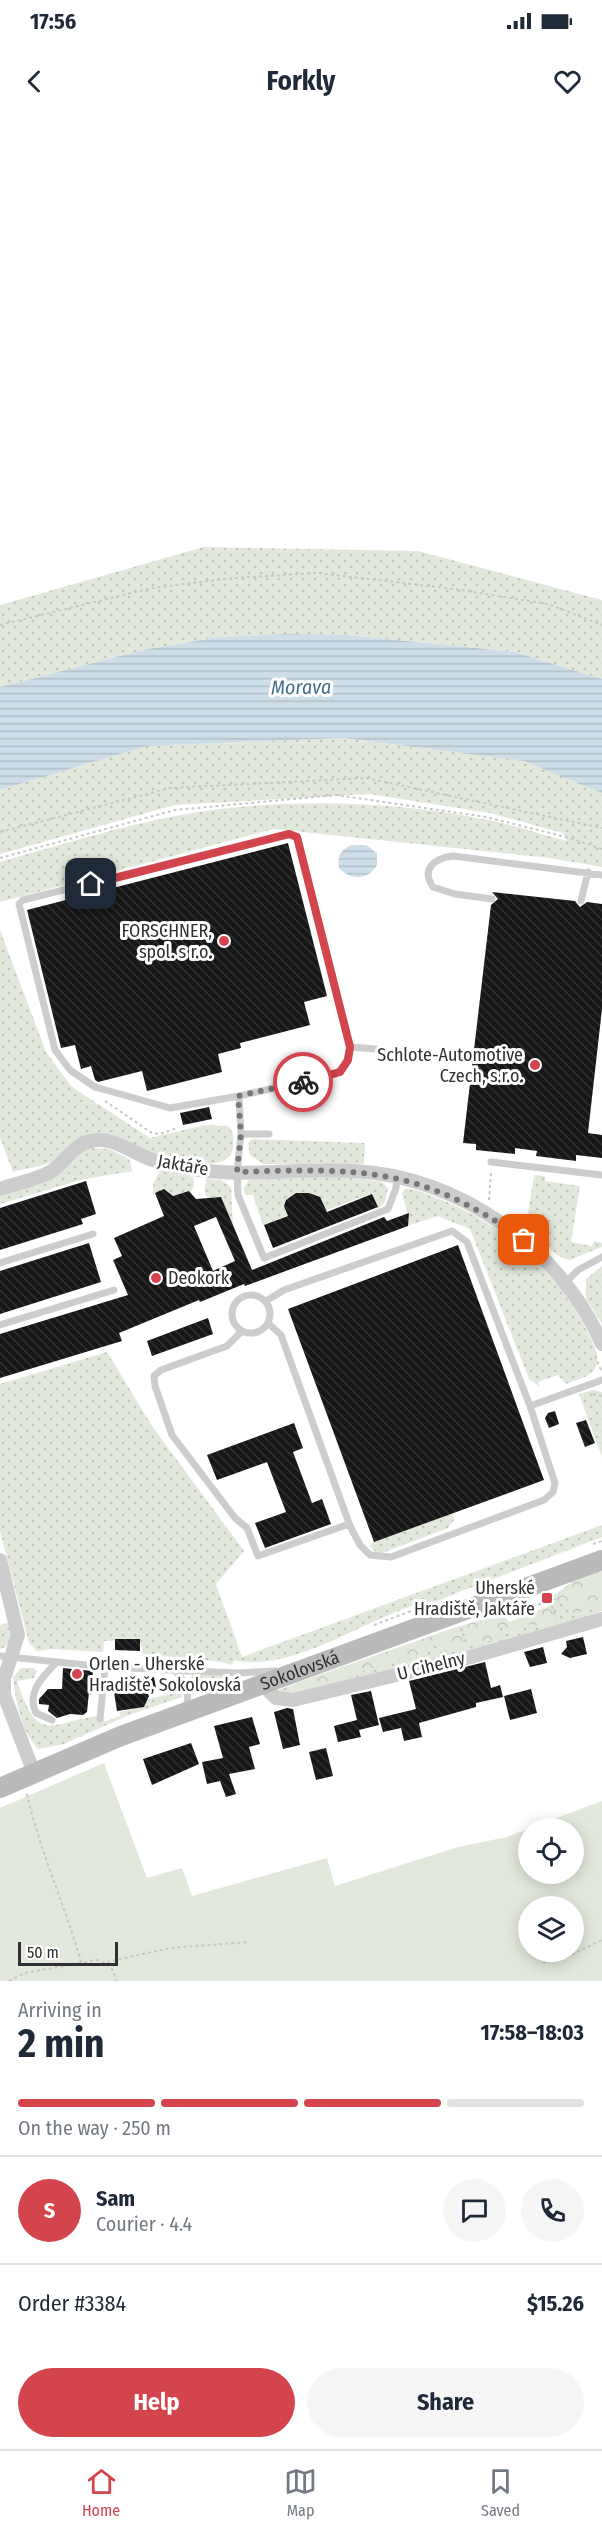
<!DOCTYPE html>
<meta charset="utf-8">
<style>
body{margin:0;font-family:"Fira Sans Condensed",sans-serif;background:#f6f6f7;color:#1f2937;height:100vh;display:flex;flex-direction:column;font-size:22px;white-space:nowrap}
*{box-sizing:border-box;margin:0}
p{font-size:20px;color:#747a83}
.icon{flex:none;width:33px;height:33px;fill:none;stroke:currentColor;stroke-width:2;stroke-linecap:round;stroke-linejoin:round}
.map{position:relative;height:1861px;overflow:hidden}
.side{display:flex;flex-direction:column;background:#fff;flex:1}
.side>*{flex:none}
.controls{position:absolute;left:518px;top:1698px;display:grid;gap:12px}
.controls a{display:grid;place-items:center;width:66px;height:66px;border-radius:50%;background:#fff;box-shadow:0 3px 15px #0003;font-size:30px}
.scale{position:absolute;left:18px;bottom:15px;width:100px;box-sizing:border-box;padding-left:6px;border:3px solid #303030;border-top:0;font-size:16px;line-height:21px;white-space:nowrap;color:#303030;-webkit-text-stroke:4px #fff;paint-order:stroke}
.pin{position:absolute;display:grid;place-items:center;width:51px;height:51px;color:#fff;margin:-26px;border-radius:12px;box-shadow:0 3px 9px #0006}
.courier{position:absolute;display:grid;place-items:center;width:60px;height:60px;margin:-30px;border:4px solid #d4444d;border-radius:50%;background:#fff;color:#222;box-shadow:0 2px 8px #0007}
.summary em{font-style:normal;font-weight:700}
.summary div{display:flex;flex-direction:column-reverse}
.summary{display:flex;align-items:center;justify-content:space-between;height:102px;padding:0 18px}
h1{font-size:39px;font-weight:700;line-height:45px}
.bar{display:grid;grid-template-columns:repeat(4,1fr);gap:9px 6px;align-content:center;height:72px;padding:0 18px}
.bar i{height:8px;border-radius:4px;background:#e0e1e3}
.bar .selected{background:#d4444d}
.bar p{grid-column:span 4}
.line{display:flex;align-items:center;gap:15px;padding:0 18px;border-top:2px solid #e0e1e3}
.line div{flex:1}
.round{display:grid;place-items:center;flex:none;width:63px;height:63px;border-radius:32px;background:#f6f6f7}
.primary-button{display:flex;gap:12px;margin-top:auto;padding:12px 18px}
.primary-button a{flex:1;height:69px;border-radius:36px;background:#d4444d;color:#fff;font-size:24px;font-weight:700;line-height:69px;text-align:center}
.primary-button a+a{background:#f6f6f7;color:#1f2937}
.status{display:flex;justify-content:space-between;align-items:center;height:42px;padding:0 30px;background:#fff;direction:ltr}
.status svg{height:16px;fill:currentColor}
header{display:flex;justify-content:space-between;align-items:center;height:78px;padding:0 18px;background:#fff;font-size:27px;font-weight:700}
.tabs{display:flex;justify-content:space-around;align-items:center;height:84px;border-top:2px solid #e0e1e3;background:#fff;font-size:16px;color:#747a83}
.tabs a{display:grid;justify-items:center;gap:3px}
.tabs .selected{color:#d4444d}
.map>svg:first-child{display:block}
.grass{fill:url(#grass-dots)}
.forest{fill:url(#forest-crowns)}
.green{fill:#e3e8dc;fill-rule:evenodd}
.water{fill:url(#water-rules)}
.building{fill:url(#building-back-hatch);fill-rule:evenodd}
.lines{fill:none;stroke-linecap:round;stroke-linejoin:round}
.path{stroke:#c7c7c7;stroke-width:2;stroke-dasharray:3 3;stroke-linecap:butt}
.service{stroke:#cdcdcd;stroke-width:7}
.minor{stroke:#cdcdcd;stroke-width:14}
.secondary{stroke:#bababa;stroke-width:20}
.done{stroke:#787878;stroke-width:6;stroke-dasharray:0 10.8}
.route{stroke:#d4444d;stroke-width:8}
.poi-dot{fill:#d4444d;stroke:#fff;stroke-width:2}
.labels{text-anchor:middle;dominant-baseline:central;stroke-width:6;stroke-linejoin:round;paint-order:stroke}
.poi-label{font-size:18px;fill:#303030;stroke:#fff;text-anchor:end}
.street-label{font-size:18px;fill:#303030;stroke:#fff}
.water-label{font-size:20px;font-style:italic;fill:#456f8a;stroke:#fff}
</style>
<div class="status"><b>17:56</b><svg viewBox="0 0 49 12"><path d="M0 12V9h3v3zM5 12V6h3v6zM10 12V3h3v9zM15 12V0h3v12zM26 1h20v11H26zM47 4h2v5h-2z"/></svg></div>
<header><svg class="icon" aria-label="back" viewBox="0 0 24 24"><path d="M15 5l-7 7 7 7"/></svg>Forkly<svg class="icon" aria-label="heart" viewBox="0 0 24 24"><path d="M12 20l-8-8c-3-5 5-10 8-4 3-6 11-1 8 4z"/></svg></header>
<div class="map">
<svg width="602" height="1861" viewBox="0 0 602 1861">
<defs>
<pattern id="grass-dots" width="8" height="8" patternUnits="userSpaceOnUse" patternTransform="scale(1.5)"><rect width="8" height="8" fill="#e3e8dc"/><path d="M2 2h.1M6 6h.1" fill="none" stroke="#c3c7bd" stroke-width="1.8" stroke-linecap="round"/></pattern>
<pattern id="forest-crowns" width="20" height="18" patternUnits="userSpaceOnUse" patternTransform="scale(1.5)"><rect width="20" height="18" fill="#e3e8dc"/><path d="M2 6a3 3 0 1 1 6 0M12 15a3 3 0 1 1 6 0" fill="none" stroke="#c3c7bd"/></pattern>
<pattern id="water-rules" width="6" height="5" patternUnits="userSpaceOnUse" patternTransform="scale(1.5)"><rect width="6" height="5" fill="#cddee9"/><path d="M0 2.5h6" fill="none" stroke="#b0bfc8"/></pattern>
<pattern id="building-back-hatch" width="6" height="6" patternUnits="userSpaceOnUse" patternTransform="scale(1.5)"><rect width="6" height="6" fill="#171717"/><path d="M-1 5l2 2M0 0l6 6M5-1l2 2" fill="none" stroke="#303030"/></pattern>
</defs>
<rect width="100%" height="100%" fill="#fff"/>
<path class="grass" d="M 204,427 L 418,431 L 602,480 L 602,559 L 515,532 L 348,515 L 284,514 L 219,517 L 143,530 L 0,567 L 0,485 Z
M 342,618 L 526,641 L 602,672 L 602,747 L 550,738 L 274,709 L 0,782 L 0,742 C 60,725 120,706 181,695 C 282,677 393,680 493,701 C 518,706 543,715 567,721 L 563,713 L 490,693 L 369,674 L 175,685 L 0,734 L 0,670 L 147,626 Z
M 0,810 L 46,932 L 72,967 L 150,1018 L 205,1005 L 228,1006 C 234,1012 234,1019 233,1027 C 230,1055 178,1041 160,1036 C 139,1030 122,1013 99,1013 C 78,1014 73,1028 58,1039 C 47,1046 26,1048 13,1052 L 0,1018 Z
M 252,1019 L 365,1023 L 364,1044 L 263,1044 L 250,1035 L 248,1023 Z
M 90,1028 L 109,1029 L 129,1039 L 133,1051 L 84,1059 L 0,1084 L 0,1074 Z
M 160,1050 L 193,1057 L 194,1065 L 191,1072 L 169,1076 L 153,1073 L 153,1064 Z
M 534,1055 L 545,1056 L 545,1061 L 580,1066 L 571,1122 L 592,1126 L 594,1121 L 602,1123 L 602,1127 L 569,1140 L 557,1135 L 526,1106 Z
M 345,1057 L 382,1062 L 388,1068 L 385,1082 L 378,1089 L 370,1074 L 290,1104 L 286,1096 L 263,1105 L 253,1075 L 245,1075 L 244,1068 L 249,1060 Z
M 207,1059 L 221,1060 L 231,1067 L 233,1108 L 220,1077 L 207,1078 L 204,1069 Z
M 405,1069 C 417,1068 429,1075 440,1079 C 502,1104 557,1151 587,1211 C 593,1223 602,1237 594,1250 C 588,1258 575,1260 566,1264 L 558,1255 L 538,1262 L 540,1267 L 529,1259 L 470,1109 L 438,1096 L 407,1106 L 407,1092 L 402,1073 Z
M 602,1146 L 602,1204 L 586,1179 L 586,1159 Z
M 107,1232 L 152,1306 L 244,1431 L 216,1464 L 242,1537 L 602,1405 L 602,1417 L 470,1468 C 459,1471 451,1476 440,1480 C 430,1483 419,1483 409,1487 C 359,1504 287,1553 234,1540 L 232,1545 L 222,1542 L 143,1534 L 140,1520 L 104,1521 L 103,1532 L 52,1529 L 37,1531 L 29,1523 L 0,1411 L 0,1264 Z
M 593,1270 L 602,1272 L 602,1337 L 579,1274 Z
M 452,1392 L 454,1400 L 448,1408 L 382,1433 L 374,1431 L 370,1426 L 374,1421 Z
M 602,1451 L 602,1491 L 523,1518 L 286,1578 L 278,1574 L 278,1570 L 454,1508 L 485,1499 L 506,1498 L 509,1502 L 554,1484 L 552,1477 L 573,1461 Z
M 10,1502 C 11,1513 14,1526 0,1529 L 0,1505 Z
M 21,1548 L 33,1548 L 37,1551 L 34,1558 L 17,1561 C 39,1628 51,1601 103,1595 L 104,1602 L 121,1596 L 119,1592 L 143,1587 L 143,1580 L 181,1572 L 182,1577 L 129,1595 L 64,1624 L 38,1629 C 22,1613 15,1579 13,1557 Z
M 194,1553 L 230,1557 L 230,1559 L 196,1571 L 191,1557 Z"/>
<path class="forest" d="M 602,1451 L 602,1486 L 574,1493 L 552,1477 L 577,1460 Z
M 547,1488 L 552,1491 L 557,1503 L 548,1507 L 523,1504 L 516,1512 L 500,1507 L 493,1520 L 448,1533 L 440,1527 L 433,1526 L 422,1540 C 415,1541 408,1538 401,1539 C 387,1540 383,1556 368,1547 L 360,1554 L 301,1574 L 296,1570 L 296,1563 L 454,1508 L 485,1499 L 506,1498 L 509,1503 Z"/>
<path class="green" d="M 104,1643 L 147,1758 L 182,1748 L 192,1776 L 327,1738 L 335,1766 L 458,1727 L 507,1717 L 528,1709 L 528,1754 L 573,1754 L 573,1708 L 530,1708 L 602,1681 L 602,1861 L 0,1861 L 0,1688 ZM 528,1786 L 573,1786 L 573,1832 L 528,1832 Z"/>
<path class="water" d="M 284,514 L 348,515 L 515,532 L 602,559 L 602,673 L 524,641 L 343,618 L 147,626 L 0,670 L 0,567 L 143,530 L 219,517 Z
M 352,725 L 366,725 L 377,733 L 377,745 C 368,761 350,760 339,748 C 337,736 341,729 352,725 Z"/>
<path class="building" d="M 288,723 L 327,876 L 304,882 L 310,905 L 240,923 L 241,928 L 218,934 L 222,952 L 147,971 L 142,951 L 98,962 L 95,960 L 91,946 L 81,949 L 75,925 L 61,928 L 27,790 Z
M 492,772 L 575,781 L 580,787 L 587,782 L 602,784 L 602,889 L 588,1013 L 602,1015 L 602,1038 L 576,1035 L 576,1041 L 536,1036 L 537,1031 L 515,1028 L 515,1034 L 476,1030 L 476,1024 L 463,1023 L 491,785 L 498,779 Z
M 209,987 L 212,999 L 183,1005 L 180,993 Z
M 86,1061 L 96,1094 L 81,1099 L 83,1104 L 0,1130 L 0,1088 Z
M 164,1069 L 173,1076 L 189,1071 L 196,1079 L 221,1077 L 252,1150 L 384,1097 L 387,1101 L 409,1093 L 408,1106 L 245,1166 L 244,1164 L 200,1182 L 199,1180 L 119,1213 L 122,1221 L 0,1258 L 0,1214 L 128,1175 L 113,1140 L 122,1136 L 114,1118 L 164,1096 L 155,1073 ZM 216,1097 L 235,1141 L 213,1151 L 194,1106 Z
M 296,1073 L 309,1073 L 320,1077 L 327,1092 L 372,1074 L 378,1087 L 273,1128 L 264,1105 L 288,1096 L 284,1086 L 286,1080 Z
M 89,1123 L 101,1162 L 0,1194 L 0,1151 Z
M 458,1125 L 544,1360 L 374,1422 L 288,1189 Z
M 208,1198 L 213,1214 L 152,1236 L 147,1221 Z
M 555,1291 L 559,1304 L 549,1308 L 545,1298 L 548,1293 Z
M 586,1300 L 595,1323 L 585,1327 L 576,1303 Z
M 294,1303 L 303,1328 L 293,1332 L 312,1383 L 322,1379 L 331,1404 L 265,1428 L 255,1403 L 286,1392 L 267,1342 L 217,1360 L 207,1335 Z
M 583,1517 L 587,1534 L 570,1538 L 561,1534 L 567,1527 L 566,1521 Z
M 115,1519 L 140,1519 L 140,1531 L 115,1530 Z
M 543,1527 L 547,1543 L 530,1547 L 524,1532 Z
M 485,1542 L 491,1568 L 500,1565 L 503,1577 L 476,1583 L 476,1587 L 419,1603 L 422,1617 L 404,1621 L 401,1608 L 383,1612 L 379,1598 L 416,1589 L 409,1561 Z
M 63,1548 L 93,1551 L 91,1575 L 89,1572 L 87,1592 L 83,1595 L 70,1594 L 57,1598 L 48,1591 L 49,1585 L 39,1584 L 39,1579 L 48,1569 L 62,1569 Z
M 154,1557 L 156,1568 L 148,1570 L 149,1576 L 144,1587 L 117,1591 L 114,1572 L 120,1571 L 118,1562 Z
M 531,1569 L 537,1593 L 510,1600 L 504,1576 Z
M 371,1571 L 379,1605 L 359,1610 L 361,1617 L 338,1622 L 334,1606 L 357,1600 L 351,1575 Z
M 287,1588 L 293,1589 L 300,1625 L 283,1629 L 274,1592 Z
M 252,1597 L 260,1624 L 249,1627 L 255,1649 L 229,1654 L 236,1674 L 226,1677 L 220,1661 L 207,1664 L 202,1642 L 223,1638 L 214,1606 Z
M 191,1623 L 199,1644 L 152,1665 L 143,1639 Z
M 326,1628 L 333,1656 L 316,1660 L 309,1632 Z"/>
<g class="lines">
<path class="path" d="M 0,505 L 152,468 L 233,458 L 317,453 L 455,469 L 548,484 L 602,505
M 0,712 L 170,668 L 366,658 L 602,708
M 0,738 L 175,690 L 336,675 L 486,697 L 570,718 L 602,729
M 105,981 L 152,1013 L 160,1014 L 177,1008
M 489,1080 L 491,1053
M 595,1236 L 601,1250
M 593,1274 L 602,1276
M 593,1424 L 602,1421
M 498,1497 L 550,1481 L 556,1498
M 374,1505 L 422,1487
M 461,1508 L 467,1525
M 27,1674 C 40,1732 65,1785 81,1842
M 107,1842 L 170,1828 L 249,1822
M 543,1843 L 569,1836 L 602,1820
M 9,1861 L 25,1853 L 96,1840 C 110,1843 113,1847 116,1861"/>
<path class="service" d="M 492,779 L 455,774 L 433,767 C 420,748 436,738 453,736 L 602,755
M 581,781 L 588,752
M 350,927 L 297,717 L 289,714 L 23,780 L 19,784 L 55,930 L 70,950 L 95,967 L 170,988 L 239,976 L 241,1014 L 237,1052 L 238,1075 L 264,1138 L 388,1089 L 396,1068 L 397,1057
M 239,976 L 336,954 L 346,944 L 350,927 L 376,929
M 241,1014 L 269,1014
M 491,1042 L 602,1055
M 0,1143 L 93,1114
M 565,1163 L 578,1150 L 602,1137
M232 1194a19 19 0 1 1 38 0a19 19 0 1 1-38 0Z
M 266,1181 L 284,1170 L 452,1111 L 467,1122 L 530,1286 L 602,1260
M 268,1203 L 281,1215 L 350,1406 L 360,1425 L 370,1435 L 391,1437 L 544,1380 L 553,1372 L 555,1363 L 530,1286
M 0,1205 L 114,1170
M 242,1211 L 227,1226 L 161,1250 L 154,1256 L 155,1266 L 172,1315 L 235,1398 L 247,1408 L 258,1436 L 349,1404
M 0,1536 L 105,1547 L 237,1553 L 276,1551
M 173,1549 C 185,1560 192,1573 185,1589
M 100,1599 L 105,1547
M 52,1600 L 36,1593 C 26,1573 43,1556 56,1543"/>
<path class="minor" d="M 0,1069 C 16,1063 37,1060 52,1051 C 65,1042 74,1024 91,1021 C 113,1016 130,1032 150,1039 C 166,1044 183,1048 199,1050 C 250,1057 302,1048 354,1051 C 459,1056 560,1128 602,1224
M 0,1440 L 18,1515 L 4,1559 L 4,1575 L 34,1653
M 264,1566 L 276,1578 L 293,1580 L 471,1537 L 602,1499"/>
<path class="secondary" id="s1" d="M 0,1668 L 121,1616 L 602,1440"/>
</g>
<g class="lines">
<path class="done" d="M 303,962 L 238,976 L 241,1014 L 237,1052 C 360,1048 419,1046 524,1120"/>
<path class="route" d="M 91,764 L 289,714 L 297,717 L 350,927 L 348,940 L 340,952 L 303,962"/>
</g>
<g class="poi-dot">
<circle cx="224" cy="821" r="6"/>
<circle cx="535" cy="945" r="6"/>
<circle cx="156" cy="1158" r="6"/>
<rect x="541" y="1472" width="12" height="12" rx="3"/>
<circle cx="77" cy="1554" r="6"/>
</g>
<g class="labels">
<g class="poi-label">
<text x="212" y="811">FORSCHNER,<tspan x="212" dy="21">spol. s r.o.</tspan></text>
<text x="523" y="935">Schlote-Automotive<tspan x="523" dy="21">Czech, s.r.o.</tspan></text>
<text x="168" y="1158" text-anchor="start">Deokork</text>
<text x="535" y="1468">Uherské<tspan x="535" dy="21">Hradiště, Jaktáře</tspan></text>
<text x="89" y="1544" text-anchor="start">Orlen - Uherské<tspan x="89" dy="21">Hradiště, Sokolovská</tspan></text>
</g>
<g class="street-label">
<text transform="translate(183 1045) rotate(10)">Jaktáře</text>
<text transform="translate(431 1546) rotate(-14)">U Cihelny</text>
<text stroke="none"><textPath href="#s1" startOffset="322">Sokolovská</textPath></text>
</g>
<g class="water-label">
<text transform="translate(301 567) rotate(-1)">Morava</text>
</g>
</g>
</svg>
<div class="controls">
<a><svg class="icon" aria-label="locate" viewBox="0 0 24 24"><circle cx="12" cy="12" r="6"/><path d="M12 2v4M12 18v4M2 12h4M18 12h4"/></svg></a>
<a><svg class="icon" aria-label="layers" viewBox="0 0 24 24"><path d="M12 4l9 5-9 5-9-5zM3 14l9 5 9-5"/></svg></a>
</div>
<div class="scale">50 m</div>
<div class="pin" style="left:524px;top:1120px;background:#ea580c"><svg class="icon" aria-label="bag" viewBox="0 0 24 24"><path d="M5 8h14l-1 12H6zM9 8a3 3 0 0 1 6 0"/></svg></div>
<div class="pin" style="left:91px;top:764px;background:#1f2937"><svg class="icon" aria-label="home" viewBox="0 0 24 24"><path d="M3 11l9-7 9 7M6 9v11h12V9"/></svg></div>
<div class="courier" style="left:303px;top:962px"><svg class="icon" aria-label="bike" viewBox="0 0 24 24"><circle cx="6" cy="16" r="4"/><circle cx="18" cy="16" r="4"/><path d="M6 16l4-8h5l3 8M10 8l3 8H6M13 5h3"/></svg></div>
</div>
<section class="side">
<div class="summary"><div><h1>2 min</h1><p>Arriving in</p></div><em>17:58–18:03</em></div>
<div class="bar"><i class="selected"></i><i class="selected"></i><i class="selected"></i><i></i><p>On the way · 250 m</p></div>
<div class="line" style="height:108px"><b class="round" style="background:#d4444d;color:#fff">S</b><div><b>Sam</b><p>Courier · 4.4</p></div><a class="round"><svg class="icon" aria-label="chat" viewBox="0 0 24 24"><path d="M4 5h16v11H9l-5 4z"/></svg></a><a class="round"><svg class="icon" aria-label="phone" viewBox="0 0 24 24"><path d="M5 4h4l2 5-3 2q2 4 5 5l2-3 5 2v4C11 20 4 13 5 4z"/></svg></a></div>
<div class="line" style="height:78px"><div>Order #3384</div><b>$15.26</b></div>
<div class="primary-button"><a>Help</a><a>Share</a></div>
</section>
<nav class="tabs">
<a class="selected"><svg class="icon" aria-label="home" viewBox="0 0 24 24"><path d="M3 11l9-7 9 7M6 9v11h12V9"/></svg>Home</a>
<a><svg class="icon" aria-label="map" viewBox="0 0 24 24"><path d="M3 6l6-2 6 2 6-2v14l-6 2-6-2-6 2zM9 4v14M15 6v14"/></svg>Map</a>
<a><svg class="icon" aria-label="saved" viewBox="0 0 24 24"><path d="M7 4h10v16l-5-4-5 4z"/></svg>Saved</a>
</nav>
